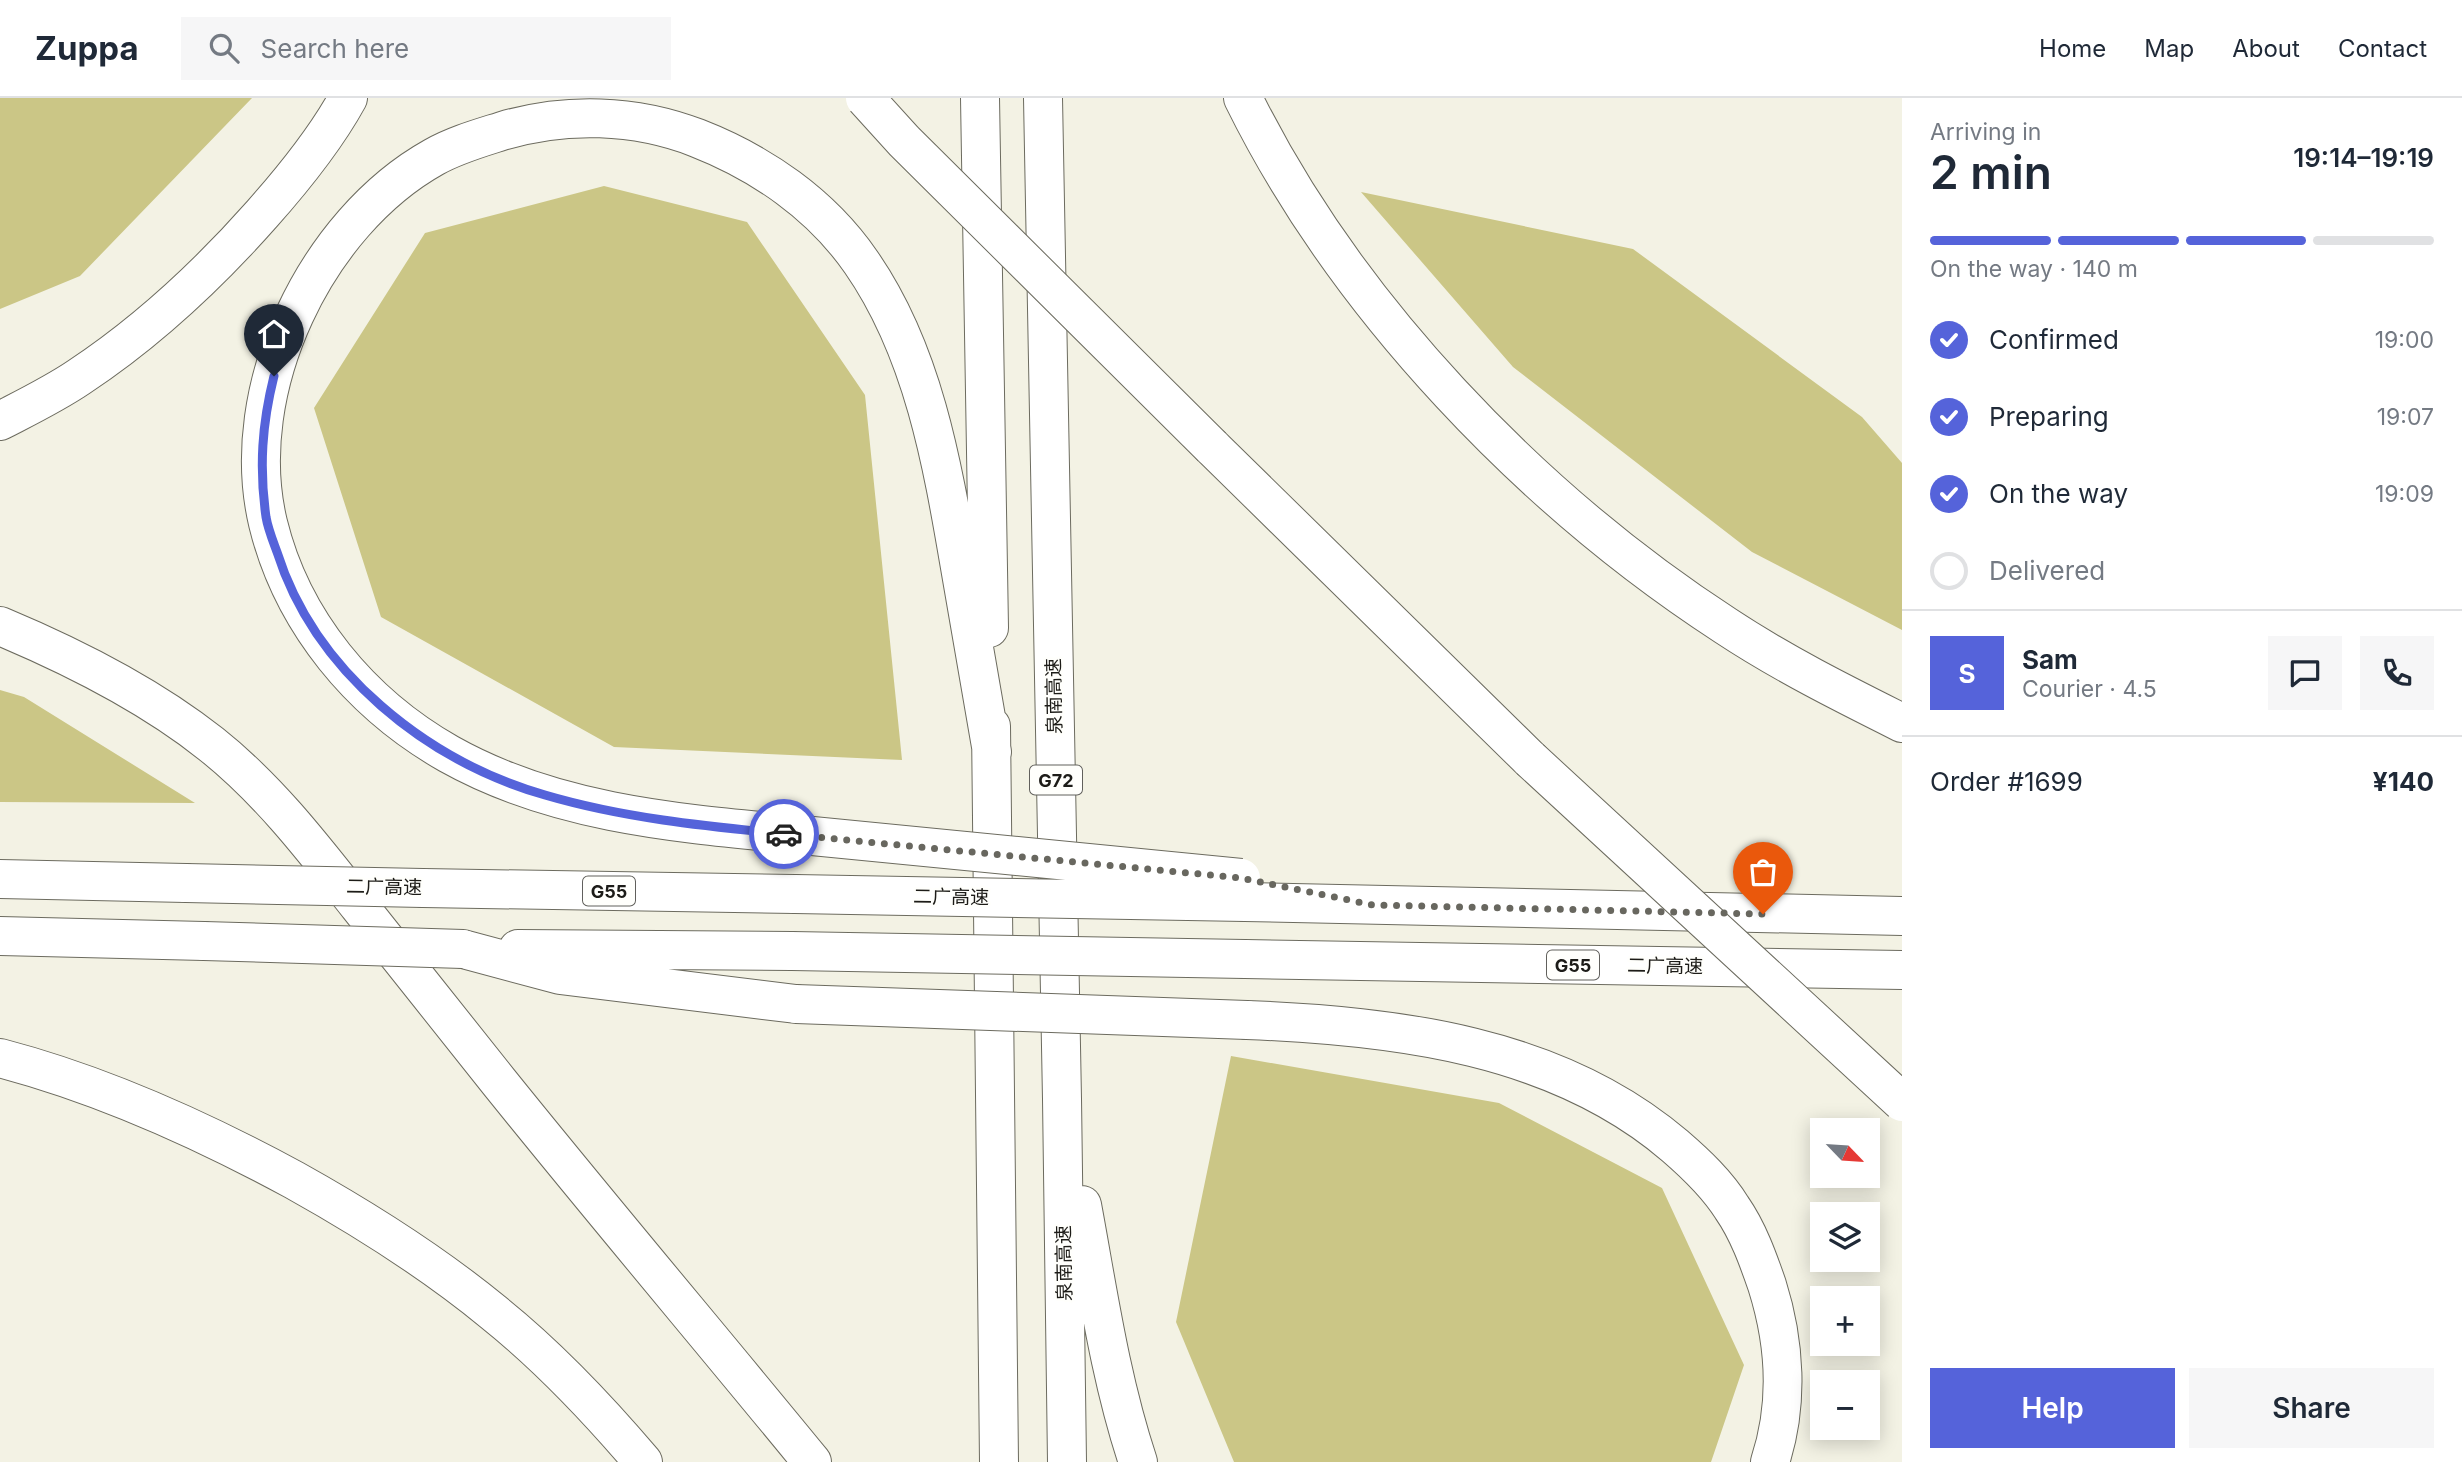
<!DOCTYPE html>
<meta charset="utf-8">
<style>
body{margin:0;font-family:Inter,"Noto Sans SC",sans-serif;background:#f6f6f7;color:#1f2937;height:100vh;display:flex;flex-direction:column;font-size:26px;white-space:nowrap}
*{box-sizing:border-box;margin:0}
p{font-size:23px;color:#747a83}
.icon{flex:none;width:38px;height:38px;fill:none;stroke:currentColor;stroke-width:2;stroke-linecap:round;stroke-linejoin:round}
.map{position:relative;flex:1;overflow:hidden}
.drawer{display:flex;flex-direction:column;background:#fff;width:560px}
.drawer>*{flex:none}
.needle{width:46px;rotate:115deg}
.buttons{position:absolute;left:1810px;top:1020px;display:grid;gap:14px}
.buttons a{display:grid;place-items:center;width:70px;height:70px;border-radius:0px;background:#fff;box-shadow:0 4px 18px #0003;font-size:35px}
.pin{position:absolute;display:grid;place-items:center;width:60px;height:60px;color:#fff;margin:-72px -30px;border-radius:50% 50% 50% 0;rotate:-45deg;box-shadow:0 0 7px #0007}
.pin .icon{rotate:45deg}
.courier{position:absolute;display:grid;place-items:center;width:70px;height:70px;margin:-35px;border:5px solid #5563da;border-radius:50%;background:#fff;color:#222;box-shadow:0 2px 9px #0007}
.head em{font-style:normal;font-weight:600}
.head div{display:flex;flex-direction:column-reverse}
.head{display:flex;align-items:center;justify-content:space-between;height:119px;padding:0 28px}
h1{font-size:46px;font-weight:600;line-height:52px}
.bar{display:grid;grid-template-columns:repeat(4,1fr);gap:10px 7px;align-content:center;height:84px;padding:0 28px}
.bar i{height:9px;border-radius:5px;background:#e0e1e3}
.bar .selected{background:#5563da}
.bar p{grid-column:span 4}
.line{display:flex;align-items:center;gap:18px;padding:0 28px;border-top:2px solid #e0e1e3}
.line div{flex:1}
.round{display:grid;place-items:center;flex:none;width:74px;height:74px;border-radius:0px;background:#f6f6f7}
ol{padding:0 28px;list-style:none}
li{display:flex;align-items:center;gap:21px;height:77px}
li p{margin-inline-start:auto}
li .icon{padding:7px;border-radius:50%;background:#5563da;color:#fff;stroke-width:4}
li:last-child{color:#747a83}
li i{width:38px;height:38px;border:4px solid #e0e1e3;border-radius:50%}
.button{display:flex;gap:14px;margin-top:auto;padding:14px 28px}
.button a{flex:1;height:80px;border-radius:0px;background:#5563da;color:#fff;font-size:28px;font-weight:600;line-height:80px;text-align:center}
.button a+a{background:#f6f6f7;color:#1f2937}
header{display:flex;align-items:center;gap:42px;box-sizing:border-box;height:98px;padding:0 35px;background:#fff;border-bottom:2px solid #e0e1e3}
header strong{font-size:33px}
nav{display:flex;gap:38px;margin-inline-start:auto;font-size:24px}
.search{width:490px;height:63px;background:#f6f6f7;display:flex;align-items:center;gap:18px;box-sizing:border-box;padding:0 24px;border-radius:0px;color:#747a83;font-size:26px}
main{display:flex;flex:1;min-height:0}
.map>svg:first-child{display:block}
.green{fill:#cbc686}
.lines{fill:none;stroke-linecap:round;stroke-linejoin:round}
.motorway-casing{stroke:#6c6b5f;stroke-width:40}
.motorway{stroke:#fff;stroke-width:38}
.motorway-bridge-casing{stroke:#6c6b5f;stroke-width:40;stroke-linecap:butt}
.motorway-bridge{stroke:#fff;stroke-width:38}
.done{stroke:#68675f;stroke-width:7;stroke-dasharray:0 12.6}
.route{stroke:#5563da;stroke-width:9}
.labels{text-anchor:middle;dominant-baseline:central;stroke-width:5;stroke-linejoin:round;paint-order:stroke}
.shield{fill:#fffffc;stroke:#61605c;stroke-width:2}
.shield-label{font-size:18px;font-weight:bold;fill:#1d1c18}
.street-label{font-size:19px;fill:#1d1c18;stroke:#fffffc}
</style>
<header>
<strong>Zuppa</strong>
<div class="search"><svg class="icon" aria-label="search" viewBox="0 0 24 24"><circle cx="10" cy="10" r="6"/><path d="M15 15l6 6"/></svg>Search here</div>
<nav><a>Home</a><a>Map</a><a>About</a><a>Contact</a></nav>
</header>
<main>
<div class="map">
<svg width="1902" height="1364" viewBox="0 0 1902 1364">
<rect width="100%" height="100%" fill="#f3f2e4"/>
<path class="green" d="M 0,0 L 252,0 L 80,178 L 0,211 Z
M 604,88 L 747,124 L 865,297 L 902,662 L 614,649 L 381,519 L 314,310 L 425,135 Z
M 1361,94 L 1633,151 L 1862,319 L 1902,365 L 1902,532 L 1752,454 L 1513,269 Z
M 0,592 L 24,599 L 195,705 L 0,704 Z
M 1231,958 L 1499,1005 L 1662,1090 L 1744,1267 L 1711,1364 L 1234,1364 L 1176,1224 Z"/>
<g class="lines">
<defs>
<path id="motorway" d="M 980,0 L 989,530
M 1043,0 L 1062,1001 L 1067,1364
M 1243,0 C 1346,209 1532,402 1726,528 C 1782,565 1842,595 1902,625
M 0,323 C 27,309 54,296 79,279 C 147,234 208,177 262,116 C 294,80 325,42 348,0
M 1212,349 L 1530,661
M 0,528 C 74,559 148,596 211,646 C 269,692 314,751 359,808 C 406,867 452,925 499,984 C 602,1112 708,1237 812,1364
M 991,628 L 999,1364
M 792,736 C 675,725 554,715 449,656 C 361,606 292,524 268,425 C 236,291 316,125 434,59 C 455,47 480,40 502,33 C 566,14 635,16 697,40 C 761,65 821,106 861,164 C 923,253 942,364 960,469 C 970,530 981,592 992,654
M 0,781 L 186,785
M 423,790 L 795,796
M 1245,804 L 1902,818
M 0,838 L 204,843
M 463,851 L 560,877 L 796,906
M 518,851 L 792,853
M 1245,861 L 1902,872
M 1247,922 C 1397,928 1557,947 1675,1048 C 1697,1067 1717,1086 1732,1110 C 1748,1133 1758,1161 1767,1187 C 1785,1244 1789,1306 1770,1364
M 0,960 C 103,987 200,1031 294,1082 C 364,1121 431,1163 493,1214 C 548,1258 598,1311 643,1364
M 1082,1107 C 1098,1193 1110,1280 1138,1364"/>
</defs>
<use href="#motorway" class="motorway-casing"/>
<use href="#motorway" class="motorway"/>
<defs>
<path id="motorway-bridge" d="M 865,0 L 904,43 L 1212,349
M 1530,661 L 1902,1004
M 792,736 L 1241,780
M 186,785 L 423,790
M 795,796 L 1245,804
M 204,843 L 463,851
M 792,853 L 1245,861
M 796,906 L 1247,922"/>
</defs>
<use href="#motorway-bridge" class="motorway-bridge-casing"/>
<use href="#motorway-bridge" class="motorway-bridge"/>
</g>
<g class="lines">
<path class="done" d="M 784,736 L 1241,780 L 1373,807 L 1763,816"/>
<path class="route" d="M 274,278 C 262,326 259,369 266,419 C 268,431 273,443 277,454 C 315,574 427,663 545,697 C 623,720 704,728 784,736"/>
</g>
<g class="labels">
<g class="shield">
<rect x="1030" y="667.5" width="52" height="29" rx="5"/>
<rect x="583" y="778.5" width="52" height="29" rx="5"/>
<rect x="1547" y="852.5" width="52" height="29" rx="5"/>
</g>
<g class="shield-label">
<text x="1056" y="682">G72</text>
<text x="609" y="793">G55</text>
<text x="1573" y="867">G55</text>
</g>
<g class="street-label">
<text transform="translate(1054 598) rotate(-91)">泉南高速</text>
<text transform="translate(384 789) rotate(1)">二广高速</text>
<text transform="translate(951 799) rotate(1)">二广高速</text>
<text transform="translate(1665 868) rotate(1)">二广高速</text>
<text transform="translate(1064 1165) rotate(-91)">泉南高速</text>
</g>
</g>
</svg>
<div class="buttons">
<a><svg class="needle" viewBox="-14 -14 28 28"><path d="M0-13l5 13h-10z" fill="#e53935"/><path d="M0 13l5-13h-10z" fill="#747a83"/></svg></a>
<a><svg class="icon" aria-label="layers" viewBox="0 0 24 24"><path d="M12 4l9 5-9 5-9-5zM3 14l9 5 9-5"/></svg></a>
<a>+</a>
<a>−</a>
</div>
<div class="pin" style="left:1763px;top:816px;background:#ea580c"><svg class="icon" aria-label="bag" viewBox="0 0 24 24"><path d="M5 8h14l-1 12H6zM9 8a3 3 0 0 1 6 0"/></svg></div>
<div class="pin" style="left:274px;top:278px;background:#1f2937"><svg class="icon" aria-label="home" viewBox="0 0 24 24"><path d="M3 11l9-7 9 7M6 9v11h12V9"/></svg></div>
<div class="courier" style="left:784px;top:736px"><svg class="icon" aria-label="car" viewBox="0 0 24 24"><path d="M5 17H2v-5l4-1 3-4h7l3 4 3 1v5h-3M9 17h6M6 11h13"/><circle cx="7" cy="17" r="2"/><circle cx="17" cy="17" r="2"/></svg></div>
</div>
<section class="drawer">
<div class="head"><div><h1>2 min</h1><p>Arriving in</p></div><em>19:14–19:19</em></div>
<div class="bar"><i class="selected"></i><i class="selected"></i><i class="selected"></i><i></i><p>On the way · 140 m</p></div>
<ol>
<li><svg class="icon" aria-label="check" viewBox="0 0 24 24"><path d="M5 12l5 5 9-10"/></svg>Confirmed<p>19:00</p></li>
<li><svg class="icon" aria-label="check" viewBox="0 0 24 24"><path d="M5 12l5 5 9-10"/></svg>Preparing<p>19:07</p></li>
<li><svg class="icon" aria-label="check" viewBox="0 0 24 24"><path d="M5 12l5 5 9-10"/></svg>On the way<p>19:09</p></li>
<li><i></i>Delivered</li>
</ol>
<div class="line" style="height:126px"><b class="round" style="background:#5563da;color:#fff">S</b><div><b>Sam</b><p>Courier · 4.5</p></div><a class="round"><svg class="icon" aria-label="chat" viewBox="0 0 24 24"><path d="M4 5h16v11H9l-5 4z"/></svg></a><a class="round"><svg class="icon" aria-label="phone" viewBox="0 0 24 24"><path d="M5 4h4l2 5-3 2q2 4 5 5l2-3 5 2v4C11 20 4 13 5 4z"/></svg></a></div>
<div class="line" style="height:91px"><div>Order #1699</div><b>¥140</b></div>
<div class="button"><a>Help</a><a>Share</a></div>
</section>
</main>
